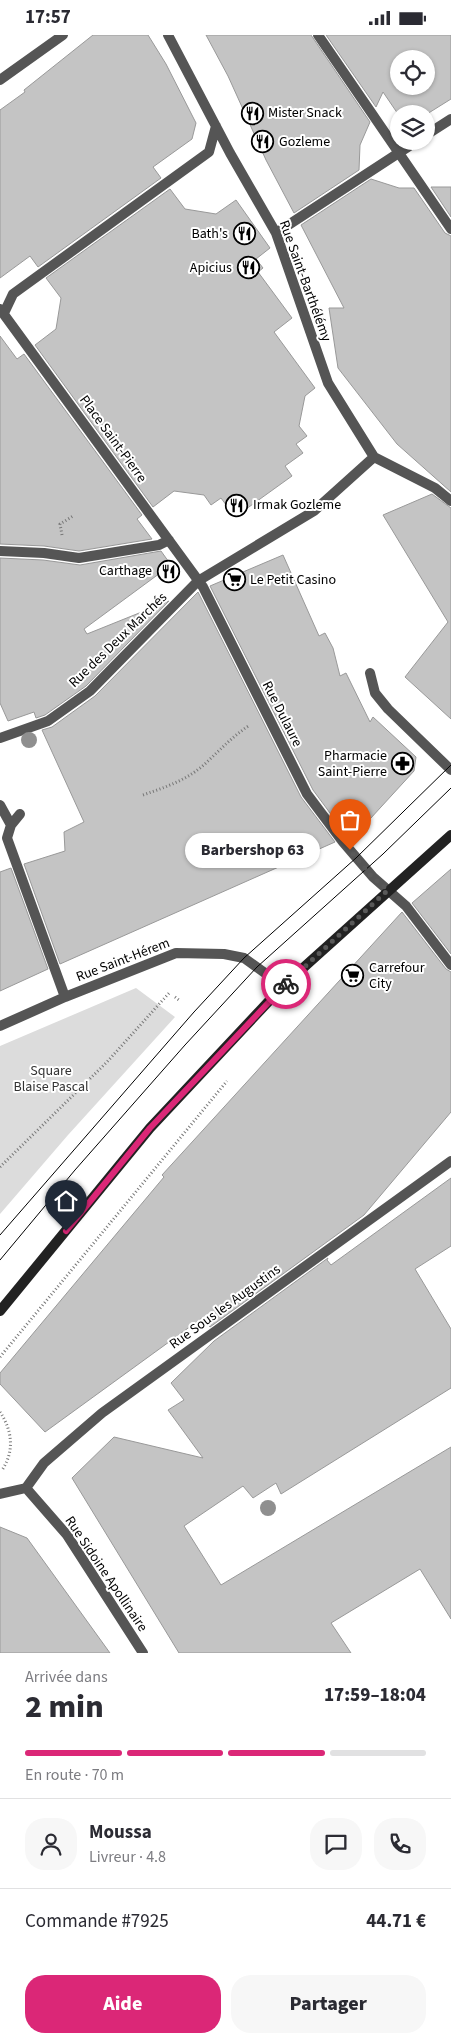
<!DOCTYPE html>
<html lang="fr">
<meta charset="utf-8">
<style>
body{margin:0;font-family:"Source Sans 3",sans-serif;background:#f7f7f7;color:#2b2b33;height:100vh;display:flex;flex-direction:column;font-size:19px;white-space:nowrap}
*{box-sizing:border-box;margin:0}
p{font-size:16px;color:#7c7c81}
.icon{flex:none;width:28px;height:28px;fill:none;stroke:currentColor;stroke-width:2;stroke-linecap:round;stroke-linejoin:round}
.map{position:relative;height:1618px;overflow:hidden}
.side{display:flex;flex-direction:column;background:#fff;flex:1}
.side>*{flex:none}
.fabs{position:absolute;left:390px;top:15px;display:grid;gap:10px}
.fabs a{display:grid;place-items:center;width:45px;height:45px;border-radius:50%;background:#fff;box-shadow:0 1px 4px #0004;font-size:25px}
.pin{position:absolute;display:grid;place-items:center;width:42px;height:42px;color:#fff;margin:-51px -21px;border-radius:50% 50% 50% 0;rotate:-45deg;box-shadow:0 0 5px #0007}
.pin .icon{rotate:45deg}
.courier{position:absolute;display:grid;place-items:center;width:50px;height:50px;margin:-25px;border:4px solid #db2777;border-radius:50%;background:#fff;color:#222;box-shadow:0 1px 6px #0007}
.bubble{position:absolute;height:35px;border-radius:18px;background:#fff;box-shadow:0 1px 4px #0004;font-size:16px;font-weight:800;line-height:35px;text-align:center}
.summary em{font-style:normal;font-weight:800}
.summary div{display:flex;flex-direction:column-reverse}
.summary{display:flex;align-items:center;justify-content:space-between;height:85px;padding:0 25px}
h1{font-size:32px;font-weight:800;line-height:38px}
.bar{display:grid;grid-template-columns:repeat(4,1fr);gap:8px 5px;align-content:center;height:60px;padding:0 25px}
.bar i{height:6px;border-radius:4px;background:#e1e1e2}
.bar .current{background:#db2777}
.bar p{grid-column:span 4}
.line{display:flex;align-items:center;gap:12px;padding:0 25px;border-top:1px solid #e1e1e2}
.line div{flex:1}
.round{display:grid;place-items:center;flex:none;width:52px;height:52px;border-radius:20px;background:#f7f7f7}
.action{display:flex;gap:10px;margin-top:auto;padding:10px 25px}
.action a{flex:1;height:58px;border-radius:20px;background:#db2777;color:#fff;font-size:20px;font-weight:800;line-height:58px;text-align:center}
.action a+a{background:#f7f7f7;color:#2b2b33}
.status{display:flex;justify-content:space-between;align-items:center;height:35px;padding:0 25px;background:#fff;direction:ltr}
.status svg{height:14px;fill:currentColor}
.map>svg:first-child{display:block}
.green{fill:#dcdcdc}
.building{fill:#c4c4c4;stroke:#999;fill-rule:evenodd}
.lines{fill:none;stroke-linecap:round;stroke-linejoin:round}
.path{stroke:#777;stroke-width:3;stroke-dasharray:1 2.5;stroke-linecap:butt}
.lane{stroke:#555;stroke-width:10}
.street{stroke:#555;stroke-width:10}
.secondary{stroke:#222;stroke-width:10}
.tram{stroke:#000;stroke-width:1}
.tree{fill:#8f8f8f}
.done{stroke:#595959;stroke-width:5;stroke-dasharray:0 9}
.route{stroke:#db2777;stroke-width:6}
.labels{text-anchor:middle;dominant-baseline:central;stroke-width:4;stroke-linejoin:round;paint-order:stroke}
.poi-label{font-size:14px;fill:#000;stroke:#fff;text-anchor:start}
.street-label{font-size:14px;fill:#000;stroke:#fff}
.park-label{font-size:14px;fill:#333;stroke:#fff}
</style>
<div class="status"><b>17:57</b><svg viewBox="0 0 49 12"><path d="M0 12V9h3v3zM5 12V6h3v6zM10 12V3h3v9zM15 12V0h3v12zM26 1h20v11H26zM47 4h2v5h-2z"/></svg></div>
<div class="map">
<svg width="451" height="1618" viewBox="0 0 451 1618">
<rect width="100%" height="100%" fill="#fff"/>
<path class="green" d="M 136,953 L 175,982 L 68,1100 L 0,1179 L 0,1011 Z"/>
<path class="building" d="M 93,0 L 148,0 L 166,29 L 196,88 L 192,104 L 153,132 L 161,143 L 38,232 L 30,221 L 0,243 L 0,75 L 25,57 L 24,55 Z
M 206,0 L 311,0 L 370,87 L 360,110 L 359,135 L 294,178 L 266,125 L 228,41 Z
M 326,0 L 451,0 L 451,64 L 427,79 L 398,79 L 383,57 L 376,72 ZM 399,24 L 426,24 L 426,51 L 399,51 Z
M 371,144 L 399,153 L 414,153 L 445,198 L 451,201 L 451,457 L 397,409 L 338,333 L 329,273 L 344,273 L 301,190 Z
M 431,152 L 451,152 L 451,182 Z
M 170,154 L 185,174 L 216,179 L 236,165 L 270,213 L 256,224 L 263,233 L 258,237 L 292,283 L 274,297 L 315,353 L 305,361 L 299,391 L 307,401 L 296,409 L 303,418 L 285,431 L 292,441 L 235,482 L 221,463 L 211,470 L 204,460 L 174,456 L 153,472 L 35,310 L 56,294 L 61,263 L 46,243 Z
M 0,301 L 17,324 L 24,319 L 142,480 L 137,484 L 152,504 L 79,516 L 44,511 L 0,509 Z
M 432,459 L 451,473 L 451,684 L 405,642 L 448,587 L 383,480 Z
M 161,516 L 171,530 L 84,594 L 87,599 L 169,566 L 86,651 L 45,680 L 36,683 L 34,677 L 8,686 L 0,668 L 0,523 L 43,525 L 80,530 Z
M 283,520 L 319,601 L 325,598 L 333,613 L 340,641 L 346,638 L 370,687 L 373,682 L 416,722 L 414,736 L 359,796 L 347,801 L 313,755 L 210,551 Z
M 198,557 L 301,762 L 335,807 L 60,929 L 24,829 L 65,816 L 64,797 L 84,787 L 42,695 L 52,692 L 95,661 Z
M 11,833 L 48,934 L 0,956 L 0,837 Z
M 451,834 L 451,919 L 412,868 Z
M 402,877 L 446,934 L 451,937 L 451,1077 L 364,1180 L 210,1292 L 202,1283 L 45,1397 L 0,1349 L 0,1338 L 164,1142 L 162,1140 Z
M 451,1143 L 451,1211 L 415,1234 L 451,1294 L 451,1353 L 281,1459 L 276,1448 L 253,1463 L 243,1451 L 184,1491 L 221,1550 L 451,1412 L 451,1584 L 420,1534 L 331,1588 L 351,1618 L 179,1618 L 72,1443 L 114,1402 L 203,1423 L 168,1375 L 184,1365 L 171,1348 L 214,1306 L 328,1223 L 327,1225 L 331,1230 Z
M 0,1492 L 27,1503 L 110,1618 L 0,1618 Z"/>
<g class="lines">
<path class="path" d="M 62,500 L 60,489 L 73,481
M 143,760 C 166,752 190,744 208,726 C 222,713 234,700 250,690
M 175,962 L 179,965
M 0,1132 L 107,1027 L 170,957
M 0,1322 L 227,1046
M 0,1377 C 12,1395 15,1416 2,1435"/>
<path class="lane" d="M 370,638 L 375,658 L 388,674 L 451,735"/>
<path class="street" d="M 168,0 L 230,118 L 276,198 L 328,348 L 374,422
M 318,0 L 451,194
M 0,45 L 63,0
M 426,100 L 451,84
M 276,198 L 417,106
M 0,274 L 203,552 L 307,759 L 343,807 L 373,842 L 406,871 L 451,930
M 4,278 L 13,259 L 209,117 L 216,91
M 374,422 L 435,453 L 451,466
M 0,516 L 44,518 L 79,523 L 159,510 L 169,505
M 0,703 L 48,686 L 90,656 L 198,546 L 314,476 L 374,422
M 0,770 L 11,790
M 20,779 L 11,790 L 7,803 L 65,962
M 0,991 L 65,962 L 176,918 L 224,919 L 244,923 L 283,951
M 26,1453 L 44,1428 L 102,1378 L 451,1126
M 26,1453 L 67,1500 L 143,1618
M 0,1459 L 26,1453"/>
<path class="secondary" d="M 0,1276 L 150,1093 L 283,951 L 451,800"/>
<path class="tram" d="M 0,1200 L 194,977 L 244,923 L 356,823 L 451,730
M 0,1225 L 75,1135 L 185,1010 L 257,932 L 383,819 L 451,753"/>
</g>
<g class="tree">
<circle cx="29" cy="705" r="8"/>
<circle cx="268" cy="1473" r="8"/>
</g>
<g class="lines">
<path class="done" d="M 286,949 L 388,855 L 372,842 L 350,815"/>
<path class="route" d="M 66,1196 L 150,1093 L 286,949"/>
</g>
<defs>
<symbol id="restaurant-ring" viewBox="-11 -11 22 22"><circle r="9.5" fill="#fff" stroke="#000" stroke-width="1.5"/><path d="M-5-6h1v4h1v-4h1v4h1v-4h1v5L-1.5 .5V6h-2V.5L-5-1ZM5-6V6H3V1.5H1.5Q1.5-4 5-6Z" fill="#000"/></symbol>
<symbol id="supermarket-ring" viewBox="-11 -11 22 22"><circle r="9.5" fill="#fff" stroke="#000" stroke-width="1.5"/><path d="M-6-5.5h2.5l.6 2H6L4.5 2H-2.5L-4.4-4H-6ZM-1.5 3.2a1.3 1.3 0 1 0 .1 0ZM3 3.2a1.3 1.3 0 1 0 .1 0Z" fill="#000"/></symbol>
<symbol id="pharmacy-ring" viewBox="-11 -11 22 22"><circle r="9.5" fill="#fff" stroke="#000" stroke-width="1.5"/><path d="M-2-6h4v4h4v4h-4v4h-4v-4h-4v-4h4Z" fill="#000"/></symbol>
</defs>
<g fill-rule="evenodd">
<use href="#restaurant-ring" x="240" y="66" width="25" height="25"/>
<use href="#restaurant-ring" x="250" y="94" width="25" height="25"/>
<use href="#restaurant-ring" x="232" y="186" width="25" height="25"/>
<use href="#restaurant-ring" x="236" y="220" width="25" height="25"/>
<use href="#restaurant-ring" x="224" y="458" width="25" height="25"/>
<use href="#restaurant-ring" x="156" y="524" width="25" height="25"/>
<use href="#supermarket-ring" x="222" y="532" width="25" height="25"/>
<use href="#pharmacy-ring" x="390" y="716" width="25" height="25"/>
<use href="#supermarket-ring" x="340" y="928" width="25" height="25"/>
</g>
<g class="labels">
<g class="poi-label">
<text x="268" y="78">Mister Snack</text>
<text x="279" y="107">Gozleme</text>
<text x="228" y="199" text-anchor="end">Bath's</text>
<text x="232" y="233" text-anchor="end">Apicius</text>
<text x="253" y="470">Irmak Gozleme</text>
<text x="152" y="536" text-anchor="end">Carthage</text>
<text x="250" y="545">Le Petit Casino</text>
<text x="387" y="721" text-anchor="end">Pharmacie<tspan x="387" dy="16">Saint-Pierre</tspan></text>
<text x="369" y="933">Carrefour<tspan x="369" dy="16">City</tspan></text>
</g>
<g class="street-label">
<text transform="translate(305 246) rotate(70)">Rue Saint-Barthélémy</text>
<text transform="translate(113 404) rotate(54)">Place Saint-Pierre</text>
<text transform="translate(118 605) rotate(-44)">Rue des Deux Marchés</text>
<text transform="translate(282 679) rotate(63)">Rue Dulaure</text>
<text transform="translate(123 925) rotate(-21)">Rue Saint-Hérem</text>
<text transform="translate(225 1272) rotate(-36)">Rue Sous les Augustins</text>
<text transform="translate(106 1539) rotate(56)">Rue Sidoine Apollinaire</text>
</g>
<g class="park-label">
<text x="51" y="1036">Square<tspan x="51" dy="16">Blaise Pascal</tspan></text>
</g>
</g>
</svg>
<div class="fabs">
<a><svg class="icon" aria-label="locate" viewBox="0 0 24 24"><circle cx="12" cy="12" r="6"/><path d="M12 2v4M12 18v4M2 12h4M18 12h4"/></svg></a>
<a><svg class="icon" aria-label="layers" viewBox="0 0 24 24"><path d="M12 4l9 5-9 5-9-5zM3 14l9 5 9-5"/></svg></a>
</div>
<div class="pin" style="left:350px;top:815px;background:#ea580c"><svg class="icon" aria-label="bag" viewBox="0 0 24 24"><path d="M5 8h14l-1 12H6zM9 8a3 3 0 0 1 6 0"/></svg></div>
<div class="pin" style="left:66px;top:1196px;background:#1f2937"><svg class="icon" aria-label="home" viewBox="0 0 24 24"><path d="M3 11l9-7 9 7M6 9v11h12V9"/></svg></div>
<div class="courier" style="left:286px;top:949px"><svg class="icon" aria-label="bike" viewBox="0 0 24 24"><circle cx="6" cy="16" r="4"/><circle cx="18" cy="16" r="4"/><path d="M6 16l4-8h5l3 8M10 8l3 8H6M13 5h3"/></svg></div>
<div class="bubble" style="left:185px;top:798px;width:135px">Barbershop 63</div>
</div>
<section class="side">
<div class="summary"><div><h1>2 min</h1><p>Arrivée dans</p></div><em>17:59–18:04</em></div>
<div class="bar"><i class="current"></i><i class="current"></i><i class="current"></i><i></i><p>En route · 70 m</p></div>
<div class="line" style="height:90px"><a class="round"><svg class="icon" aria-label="person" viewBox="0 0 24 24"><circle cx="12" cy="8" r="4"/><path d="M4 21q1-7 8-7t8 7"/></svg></a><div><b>Moussa</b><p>Livreur · 4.8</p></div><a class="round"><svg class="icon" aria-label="chat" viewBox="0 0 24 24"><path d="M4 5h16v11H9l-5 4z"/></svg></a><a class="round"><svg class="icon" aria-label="phone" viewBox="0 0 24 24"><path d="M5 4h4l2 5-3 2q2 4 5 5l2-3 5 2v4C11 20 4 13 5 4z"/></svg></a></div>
<div class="line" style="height:65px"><div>Commande #7925</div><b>44.71 €</b></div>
<div class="action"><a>Aide</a><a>Partager</a></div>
</section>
